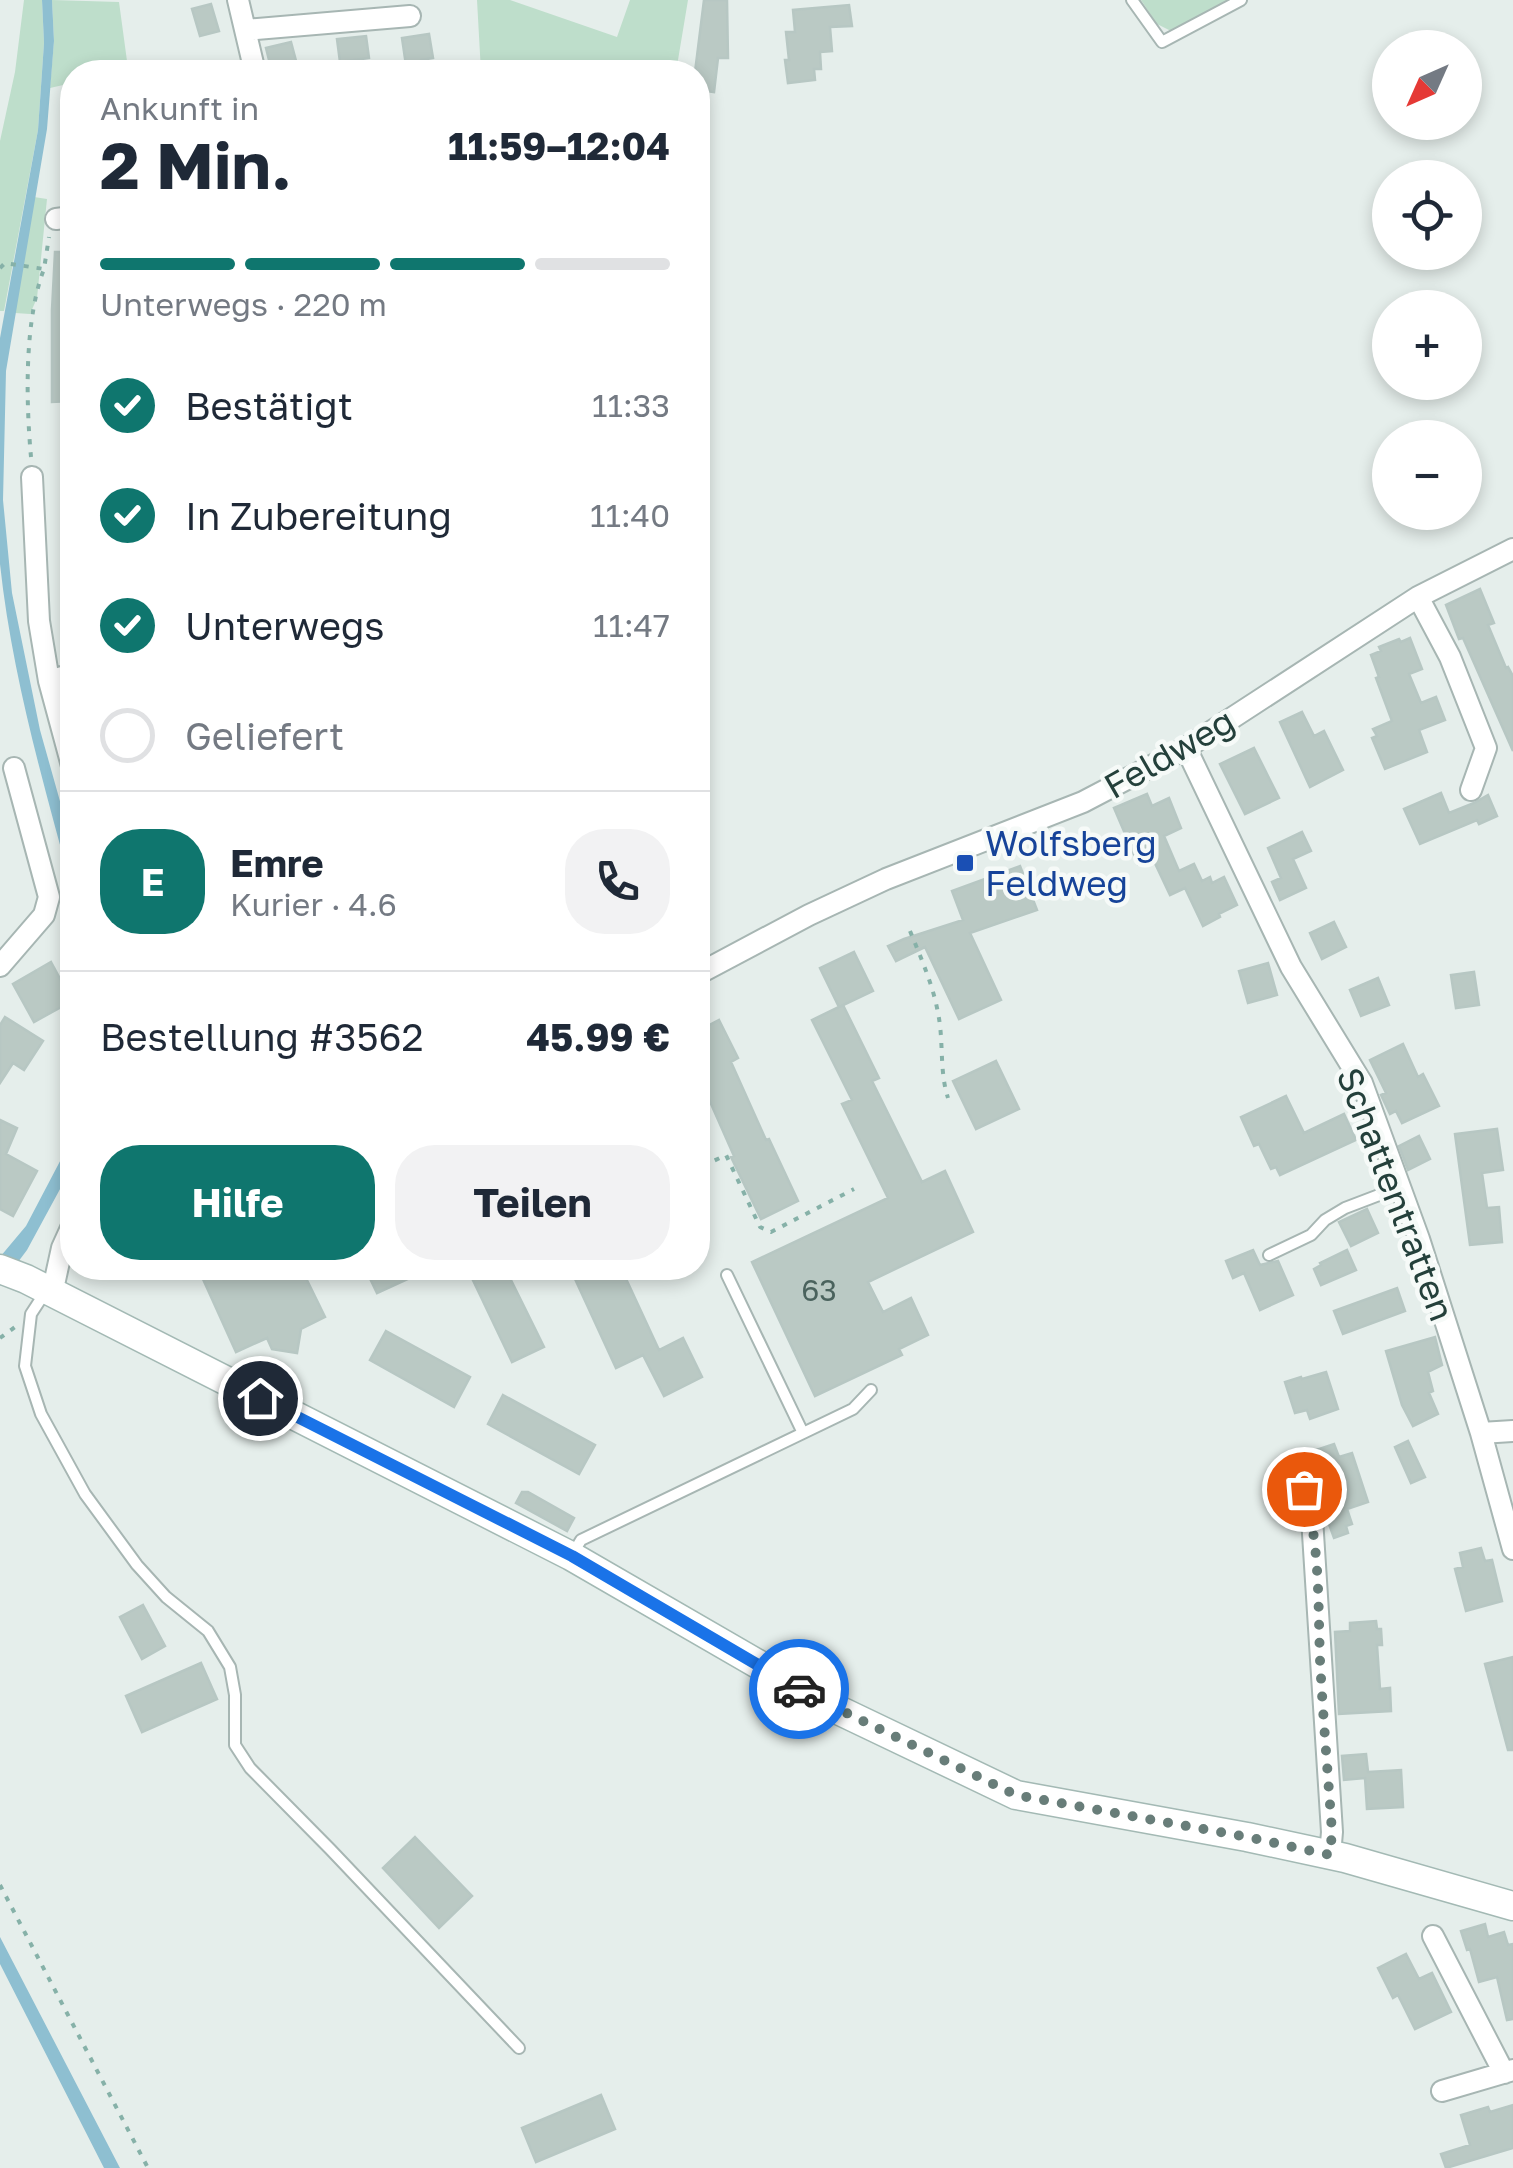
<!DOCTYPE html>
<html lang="de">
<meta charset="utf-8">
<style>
body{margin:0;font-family:"Golos Text",sans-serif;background:#f2f2f3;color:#1f2937;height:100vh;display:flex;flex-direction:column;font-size:38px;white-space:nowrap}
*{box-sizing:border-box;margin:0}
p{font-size:32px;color:#747a83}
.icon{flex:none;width:55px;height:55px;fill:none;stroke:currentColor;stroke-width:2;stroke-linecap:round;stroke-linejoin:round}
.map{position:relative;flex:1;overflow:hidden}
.side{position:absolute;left:60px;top:60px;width:650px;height:1220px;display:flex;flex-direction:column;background:#fff;border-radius:40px;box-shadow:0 5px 15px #0003}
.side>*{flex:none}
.needle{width:65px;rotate:225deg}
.fabs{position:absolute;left:1372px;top:30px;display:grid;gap:20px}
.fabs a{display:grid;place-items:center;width:110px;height:110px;border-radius:50%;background:#fff;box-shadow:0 5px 15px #0003;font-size:50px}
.pin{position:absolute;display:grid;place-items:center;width:85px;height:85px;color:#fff;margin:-42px;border:5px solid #fff;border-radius:50%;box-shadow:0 2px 10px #0007}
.courier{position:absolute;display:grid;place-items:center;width:100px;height:100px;margin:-50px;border:8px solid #1a73e8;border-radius:50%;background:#fff;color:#222;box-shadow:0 2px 12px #0007}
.summary em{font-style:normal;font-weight:700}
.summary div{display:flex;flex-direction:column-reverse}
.summary{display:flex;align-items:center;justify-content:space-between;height:170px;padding:0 40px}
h1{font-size:65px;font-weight:700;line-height:75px}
.bar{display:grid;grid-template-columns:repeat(4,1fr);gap:15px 10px;align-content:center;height:120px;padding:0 40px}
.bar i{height:12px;border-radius:8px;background:#e0e1e3}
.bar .selected{background:#0f766e}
.bar p{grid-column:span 4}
.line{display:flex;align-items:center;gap:25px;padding:0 40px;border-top:2px solid #e0e1e3}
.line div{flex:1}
.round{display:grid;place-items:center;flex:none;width:105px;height:105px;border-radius:40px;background:#f2f2f3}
ol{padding:0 40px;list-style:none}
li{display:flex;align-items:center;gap:30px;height:110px}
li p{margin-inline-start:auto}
li .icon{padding:10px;border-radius:50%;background:#0f766e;color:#fff;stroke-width:4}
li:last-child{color:#747a83}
li i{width:55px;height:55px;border:5px solid #e0e1e3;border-radius:50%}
.button{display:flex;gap:20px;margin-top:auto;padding:20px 40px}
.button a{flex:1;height:115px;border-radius:40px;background:#0f766e;color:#fff;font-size:40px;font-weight:700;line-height:115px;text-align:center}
.button a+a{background:#f2f2f3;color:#1f2937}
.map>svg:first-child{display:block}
.green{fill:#bedecb}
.water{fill:#8ebfd1}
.building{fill:#bac9c4;stroke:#b7c7c3;stroke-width:2.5}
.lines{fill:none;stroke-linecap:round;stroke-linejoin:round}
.service-casing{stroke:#a7b6b3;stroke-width:14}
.minor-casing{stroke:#a7b6b3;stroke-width:24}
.secondary-casing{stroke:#a3b9b4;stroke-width:31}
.path{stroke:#86b1a8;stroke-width:4;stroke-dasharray:5 8;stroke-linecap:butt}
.service{stroke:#fff;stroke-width:10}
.minor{stroke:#fff;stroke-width:20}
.secondary{stroke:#fff;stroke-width:28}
.done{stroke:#687d79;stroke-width:10;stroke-dasharray:0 18}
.route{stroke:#1a73e8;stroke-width:12}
.transit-dot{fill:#1a4fb4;stroke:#f6faf8;stroke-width:4}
.labels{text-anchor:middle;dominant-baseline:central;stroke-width:9;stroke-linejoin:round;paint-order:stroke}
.number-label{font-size:30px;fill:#4a625d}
.street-label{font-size:35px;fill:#24403b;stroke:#f6faf8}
.transit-label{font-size:35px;fill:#164399;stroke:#f6faf8;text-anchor:start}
</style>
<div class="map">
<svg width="1513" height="2168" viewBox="0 0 1513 2168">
<rect width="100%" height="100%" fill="#e5eeeb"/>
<path class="green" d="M 24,0 L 42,0 L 44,43 L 38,130 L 4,311 L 0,311 L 0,141 L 15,72 Z
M 52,0 L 119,2 L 127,61 L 105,72 L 72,72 L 72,83 L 50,88 L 54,41 Z
M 477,0 L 510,0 L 617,37 L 630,0 L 688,0 L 676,72 L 481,72 Z
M 1141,0 L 1232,0 L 1171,31 L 1157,24 Z
M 34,197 L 47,199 L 37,298 L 30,314 L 15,313 Z"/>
<path class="water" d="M 42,0 L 52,0 L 54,41 L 47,129 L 6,371 L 3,500 L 12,593 L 40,730 L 72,844 L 72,889 C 43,782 12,675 0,564 L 0,338 L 38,130 L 44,43 Z
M 72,1133 L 72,1167 L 27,1250 L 0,1286 L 0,1257 L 26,1226 L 68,1146 Z
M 0,1937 L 120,2168 L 104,2168 L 0,1964 Z"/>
<path class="building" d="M 704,0 L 727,0 L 728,58 L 718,58 L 714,92 L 698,90 L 698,72 L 695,72 Z
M 211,4 L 219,31 L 200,36 L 192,9 Z
M 849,5 L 852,26 L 830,27 L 832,51 L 820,52 L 821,69 L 814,69 L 815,80 L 788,83 L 785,60 L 789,60 L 786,32 L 795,32 L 793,10 Z
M 429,34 L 433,58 L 421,60 L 422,72 L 407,72 L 402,38 Z
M 366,36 L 369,58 L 340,62 L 337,39 Z
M 291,42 L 299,72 L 272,72 L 266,48 Z
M 55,252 L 72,252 L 72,401 L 52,402 L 52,310 Z
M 1480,589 L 1494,623 L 1488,625 L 1506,668 L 1508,667 L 1513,676 L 1513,751 L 1463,638 L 1459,639 L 1446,605 Z
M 1410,638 L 1422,669 L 1409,674 L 1421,703 L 1436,697 L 1445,720 L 1419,730 L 1427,752 L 1385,769 L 1372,738 L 1377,736 L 1373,729 L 1392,721 L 1376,678 L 1379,677 L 1371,655 L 1381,651 L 1379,647 L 1399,639 L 1401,642 Z
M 1302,712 L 1314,736 L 1324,731 L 1343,770 L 1310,787 L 1280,722 Z
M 1254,748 L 1279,798 L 1245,814 L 1220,764 Z
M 1441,793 L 1449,813 L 1474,803 L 1488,795 L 1497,816 L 1479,824 L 1477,820 L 1420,844 L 1404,809 Z
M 1147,794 L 1152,806 L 1169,798 L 1181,828 L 1164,836 L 1179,871 L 1194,864 L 1202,881 L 1210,877 L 1212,883 L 1224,877 L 1237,905 L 1219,914 L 1220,917 L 1203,926 L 1185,888 L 1170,895 L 1152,857 L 1138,864 L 1114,808 Z
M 1302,832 L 1311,851 L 1293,859 L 1306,888 L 1280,900 L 1272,882 L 1281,878 L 1268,848 Z
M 1020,866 L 1037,910 L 970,933 L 1001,1000 L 959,1019 L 925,947 L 896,961 L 888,946 L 904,939 L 963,920 L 952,891 Z
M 1334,922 L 1346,947 L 1322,959 L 1310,933 Z
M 854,952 L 873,991 L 839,1007 L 820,968 Z
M 51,962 L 72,1001 L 34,1022 L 13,984 Z
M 1268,963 L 1277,995 L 1248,1003 L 1239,971 Z
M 1474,972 L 1479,1005 L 1456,1008 L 1451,975 Z
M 1378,978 L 1389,1005 L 1361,1016 L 1350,990 Z
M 843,1005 L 879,1078 L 872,1081 L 922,1182 L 945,1171 L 973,1232 L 868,1282 L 883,1312 L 911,1298 L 928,1335 L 899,1349 L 902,1355 L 815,1396 L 752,1262 L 888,1198 L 842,1104 L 852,1100 L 812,1020 Z
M 5,1017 L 43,1041 L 24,1070 L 13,1063 L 0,1083 L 0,1025 Z
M 719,1020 L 738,1058 L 731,1062 L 766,1140 L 769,1139 L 798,1201 L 761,1219 L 731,1157 L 734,1156 L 704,1088 L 707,1086 L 698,1059 L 698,1031 Z
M 1403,1044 L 1418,1077 L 1423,1074 L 1439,1106 L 1402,1123 L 1396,1111 L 1390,1114 L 1381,1095 L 1386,1093 L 1370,1060 Z
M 996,1061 L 1019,1109 L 976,1129 L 953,1081 Z
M 1286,1096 L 1304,1133 L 1344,1114 L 1356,1140 L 1280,1175 L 1276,1167 L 1271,1169 L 1259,1144 L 1254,1146 L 1241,1117 Z
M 0,1120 L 17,1128 L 6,1154 L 37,1171 L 13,1216 L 0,1209 Z
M 1497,1129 L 1503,1170 L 1482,1173 L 1487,1208 L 1499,1207 L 1502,1242 L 1470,1245 L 1455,1134 Z
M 1419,1136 L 1430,1159 L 1408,1170 L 1399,1146 Z
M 1367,1209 L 1378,1233 L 1351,1246 L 1339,1222 Z
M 1253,1250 L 1260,1265 L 1278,1261 L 1293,1295 L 1260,1310 L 1244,1273 L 1233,1278 L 1226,1261 Z
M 1347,1250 L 1356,1270 L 1321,1285 L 1314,1269 L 1321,1265 L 1320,1263 Z
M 198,1268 L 301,1268 L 325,1317 L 301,1329 L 297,1353 L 272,1349 L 267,1338 L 236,1352 Z
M 365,1268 L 403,1268 L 408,1279 L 377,1293 Z
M 485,1268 L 505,1268 L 544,1347 L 512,1362 L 470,1274 Z
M 570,1268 L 621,1268 L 659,1350 L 683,1338 L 702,1377 L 664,1396 L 643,1355 L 616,1368 Z
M 1397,1288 L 1405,1311 L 1343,1334 L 1334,1311 Z
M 386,1331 L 470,1377 L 454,1407 L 370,1360 Z
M 1435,1337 L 1442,1365 L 1428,1372 L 1433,1391 L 1429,1393 L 1438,1414 L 1413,1426 L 1402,1405 L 1386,1351 Z
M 1326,1372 L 1338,1409 L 1310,1419 L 1307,1410 L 1295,1413 L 1285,1382 L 1301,1377 L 1302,1379 Z
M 503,1395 L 595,1445 L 579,1474 L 488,1424 Z
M 1408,1441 L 1425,1477 L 1411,1483 L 1395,1447 Z
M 1334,1444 L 1339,1457 L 1352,1453 L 1368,1502 L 1347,1509 L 1352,1524 L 1346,1526 L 1348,1533 L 1334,1538 L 1325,1513 L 1337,1509 L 1323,1466 L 1316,1468 L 1310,1452 Z
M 522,1492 L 528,1492 L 574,1518 L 567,1531 L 516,1503 Z
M 1481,1548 L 1485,1561 L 1492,1560 L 1502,1601 L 1466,1611 L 1455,1569 L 1463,1567 L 1460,1553 Z
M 143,1605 L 165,1646 L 142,1659 L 120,1617 Z
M 1376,1621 L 1377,1629 L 1381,1629 L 1382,1645 L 1377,1645 L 1380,1689 L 1390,1688 L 1391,1711 L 1339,1714 L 1335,1632 L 1350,1631 L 1350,1623 Z
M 1513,1657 L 1513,1750 L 1508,1750 L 1485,1664 Z
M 201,1663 L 217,1699 L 142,1732 L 126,1696 Z
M 1366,1754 L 1368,1772 L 1401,1770 L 1403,1807 L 1367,1809 L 1365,1778 L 1344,1780 L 1342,1756 Z
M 415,1837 L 472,1896 L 439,1928 L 383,1868 Z
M 1485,1924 L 1488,1937 L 1504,1932 L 1508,1945 L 1513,1944 L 1513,2019 L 1507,2020 L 1497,1977 L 1479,1982 L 1470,1949 L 1467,1950 L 1461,1931 Z
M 1406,1954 L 1419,1979 L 1432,1973 L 1451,2012 L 1415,2029 L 1398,1995 L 1393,1998 L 1378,1968 Z
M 601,2095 L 615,2129 L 536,2162 L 522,2128 Z
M 1513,2105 L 1513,2148 L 1446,2168 L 1441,2154 L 1470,2145 L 1461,2115 L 1488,2107 L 1490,2112 Z"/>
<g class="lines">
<defs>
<path id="service" d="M 1132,0 L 1162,42 L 1241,0
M 1269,1255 L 1311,1235 L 1325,1220 L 1345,1208 L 1400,1187
M 727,1275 L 803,1433
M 46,1291 L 31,1314 L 25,1366 L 41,1414 L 85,1494 L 137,1565 L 166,1597 L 208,1631 L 230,1667 L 235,1695 L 235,1745 L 250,1768 L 330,1849 L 519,2048
M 572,1555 L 581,1540 L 853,1409 L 871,1390"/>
<path id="minor" d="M 238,0 L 255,72
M 246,30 L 410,16
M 56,219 L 72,217
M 32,477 L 39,621 L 49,681 L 72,766
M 1418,597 L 1450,657 L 1486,748 L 1471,790
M 49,681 L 72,674
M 1186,748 L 1291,967 L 1362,1083 L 1419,1239 L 1481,1433 L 1513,1549
M 0,966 L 44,915 L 49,897 L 14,768
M 698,974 L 809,915 L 886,879 L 1083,802 L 1186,748 L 1418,597 L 1513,549
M 55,1280 L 62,1248 L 72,1226
M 1481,1433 L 1513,1431
M 1295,1461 L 1312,1518 L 1332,1832 L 1330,1855
M 1433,1936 L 1504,2073
M 1442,2091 L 1513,2070"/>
<path id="secondary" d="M 0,1269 L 26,1279 L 571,1556 L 832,1707 L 1016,1795 L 1247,1837 L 1345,1858 L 1513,1906"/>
</defs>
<use href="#service" class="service-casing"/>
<use href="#minor" class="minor-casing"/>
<use href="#secondary" class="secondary-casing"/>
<path class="path" d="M 0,268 L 5,263 L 44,269 L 49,237
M 31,457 C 26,402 24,321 44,269
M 910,931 C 921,958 933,985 938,1013 C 944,1042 939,1070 948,1098
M 703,1166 L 726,1155 L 760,1227 L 771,1232 L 854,1189
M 0,1338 L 15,1327
M 0,1885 L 148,2168"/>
<use href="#service" class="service"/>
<use href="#minor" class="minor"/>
<use href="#secondary" class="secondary"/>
</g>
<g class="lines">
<path class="done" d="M 799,1689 L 832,1706 L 1016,1795 L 1247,1837 L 1330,1855 L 1332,1832 C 1328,1775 1323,1717 1320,1660 C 1318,1603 1320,1544 1304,1489"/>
<path class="route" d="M 260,1398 L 572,1556 L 799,1689"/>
</g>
<rect class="transit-dot" x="955" y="853" width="20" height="20" rx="5"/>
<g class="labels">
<g class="number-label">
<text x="819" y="1290">63</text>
</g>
<g class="street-label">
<text transform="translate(1169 753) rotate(-30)">Feldweg</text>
<text transform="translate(1396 1194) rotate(69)">Schattentratten</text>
</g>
<g class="transit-label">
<text x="985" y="843">Wolfsberg<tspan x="985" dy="40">Feldweg</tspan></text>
</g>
</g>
</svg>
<div class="fabs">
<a><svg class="needle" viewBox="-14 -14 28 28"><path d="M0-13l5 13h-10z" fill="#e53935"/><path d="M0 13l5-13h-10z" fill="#747a83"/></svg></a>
<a><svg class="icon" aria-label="locate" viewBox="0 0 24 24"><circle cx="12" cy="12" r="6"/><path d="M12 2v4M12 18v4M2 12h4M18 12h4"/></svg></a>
<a>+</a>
<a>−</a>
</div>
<div class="pin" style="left:1304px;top:1489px;background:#ea580c"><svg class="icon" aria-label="bag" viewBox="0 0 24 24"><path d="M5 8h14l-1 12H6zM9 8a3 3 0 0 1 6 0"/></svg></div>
<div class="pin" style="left:260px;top:1398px;background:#1f2937"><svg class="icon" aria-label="home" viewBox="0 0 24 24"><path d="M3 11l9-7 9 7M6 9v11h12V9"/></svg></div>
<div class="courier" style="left:799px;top:1689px"><svg class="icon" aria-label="car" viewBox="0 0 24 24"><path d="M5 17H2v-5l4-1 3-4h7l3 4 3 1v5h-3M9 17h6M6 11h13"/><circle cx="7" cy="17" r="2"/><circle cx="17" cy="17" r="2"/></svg></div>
<section class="side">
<div class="summary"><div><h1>2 Min.</h1><p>Ankunft in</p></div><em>11:59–12:04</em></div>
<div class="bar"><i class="selected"></i><i class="selected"></i><i class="selected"></i><i></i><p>Unterwegs · 220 m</p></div>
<ol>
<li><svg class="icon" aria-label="check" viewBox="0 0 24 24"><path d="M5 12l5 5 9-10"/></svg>Bestätigt<p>11:33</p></li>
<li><svg class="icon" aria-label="check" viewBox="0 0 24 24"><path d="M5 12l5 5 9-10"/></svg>In Zubereitung<p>11:40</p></li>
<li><svg class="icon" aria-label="check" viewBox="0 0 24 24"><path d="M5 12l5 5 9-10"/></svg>Unterwegs<p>11:47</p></li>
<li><i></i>Geliefert</li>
</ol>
<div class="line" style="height:180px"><b class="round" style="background:#0f766e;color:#fff">E</b><div><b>Emre</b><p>Kurier · 4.6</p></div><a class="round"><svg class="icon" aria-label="phone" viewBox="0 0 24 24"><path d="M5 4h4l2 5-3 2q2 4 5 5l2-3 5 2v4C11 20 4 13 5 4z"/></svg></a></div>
<div class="line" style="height:130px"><div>Bestellung #3562</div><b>45.99 €</b></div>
<div class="button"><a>Hilfe</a><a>Teilen</a></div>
</section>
</div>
